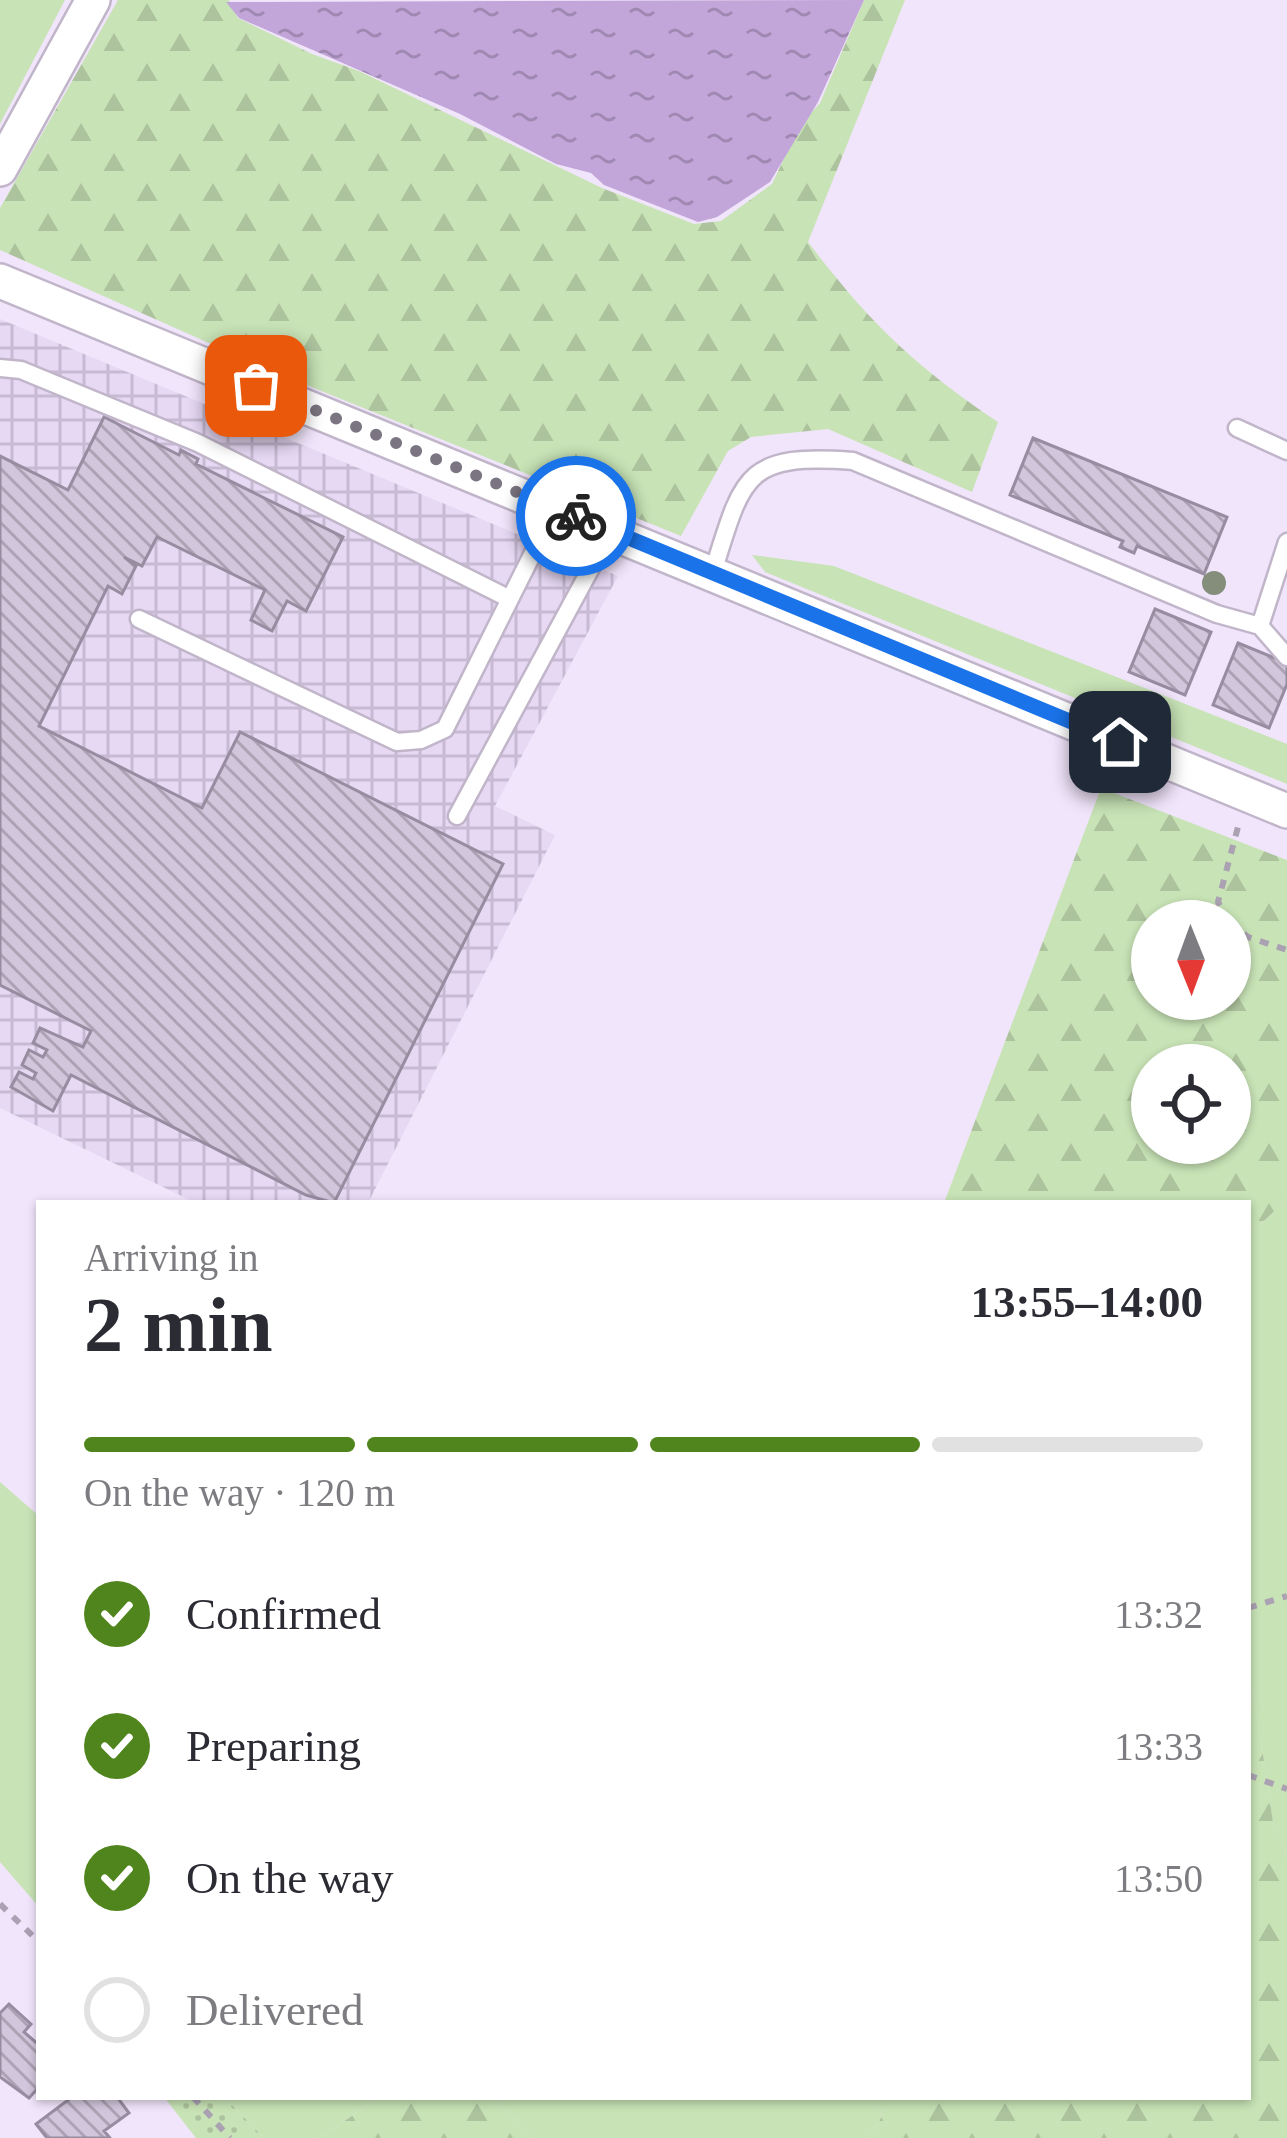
<!DOCTYPE html>
<meta charset="utf-8">
<style>
body{margin:0;font-family:"Times New Roman",serif;background:#f2f2f3;color:#2b2b33;height:100vh;display:flex;flex-direction:column;font-size:45px;white-space:nowrap}
*{box-sizing:border-box;margin:0}
p{font-size:39px;color:#7c7c81}
.icon{flex:none;width:66px;height:66px;fill:none;stroke:currentColor;stroke-width:2;stroke-linecap:round;stroke-linejoin:round}
.map{position:relative;flex:1;overflow:hidden}
.details{position:absolute;left:36px;top:1200px;width:1215px;height:900px;display:flex;flex-direction:column;background:#fff;border-radius:0px;box-shadow:0 3px 9px #0004}
.details>*{flex:none}
.needle{width:78px;rotate:179deg}
.fabs{position:absolute;left:1131px;top:900px;display:grid;gap:24px}
.fabs a{display:grid;place-items:center;width:120px;height:120px;border-radius:50%;background:#fff;box-shadow:0 3px 9px #0004;font-size:60px}
.pin{position:absolute;display:grid;place-items:center;width:102px;height:102px;color:#fff;margin:-51px;border-radius:24px;box-shadow:0 6px 18px #0006}
.courier{position:absolute;display:grid;place-items:center;width:120px;height:120px;margin:-60px;border:9px solid #1a73e8;border-radius:50%;background:#fff;color:#222;box-shadow:0 3px 15px #0007}
.summary em{font-style:normal;font-weight:700}
.summary div{display:flex;flex-direction:column-reverse}
.summary{display:flex;align-items:center;justify-content:space-between;height:204px;padding:0 48px}
h1{font-size:78px;font-weight:700;line-height:90px}
.bar{display:grid;grid-template-columns:repeat(4,1fr);gap:18px 12px;align-content:center;height:144px;padding:0 48px}
.bar i{height:15px;border-radius:9px;background:#e1e1e2}
.bar .on{background:#50851d}
.bar p{grid-column:span 4}
ol{padding:0 48px;list-style:none}
li{display:flex;align-items:center;gap:36px;height:132px}
li p{margin-inline-start:auto}
li .icon{padding:12px;border-radius:50%;background:#50851d;color:#fff;stroke-width:4}
li:last-child{color:#7c7c81}
li i{width:66px;height:66px;border:6px solid #e1e1e2;border-radius:50%}
.map>svg:first-child{display:block}
.industrial{fill:url(#industrial-grid)}
.grass{fill:#c8e3b6}
.forest{fill:url(#forest-firs);fill-rule:evenodd}
.park{fill:url(#park-dots)}
.water{fill:url(#water-ripples)}
.building{fill:url(#building-back-hatch);stroke:#978ca0;stroke-width:3}
.lines{fill:none;stroke-linecap:round;stroke-linejoin:round}
.lane-casing{stroke:#c1b5ca;stroke-width:21}
.street-casing{stroke:#c1b5ca;stroke-width:38}
.path{stroke:#aaa1b2;stroke-width:6;stroke-dasharray:9 9;stroke-linecap:butt}
.lane{stroke:#fff;stroke-width:16}
.street{stroke:#fff;stroke-width:33}
.tree{fill:#848e7a}
.done{stroke:#7b7481;stroke-width:12;stroke-dasharray:0 21.6}
.route{stroke:#1a73e8;stroke-width:15}
</style>
<div class="map">
<svg width="1287" height="2138" viewBox="0 0 1287 2138">
<defs>
<pattern id="industrial-grid" width="8" height="8" patternUnits="userSpaceOnUse" patternTransform="scale(3)"><rect width="8" height="8" fill="#e7d8f4"/><path d="M0 4h8M4 0v8" fill="none" stroke="#c7bad2"/></pattern>
<pattern id="forest-firs" width="22" height="20" patternUnits="userSpaceOnUse" patternTransform="scale(3)"><rect width="22" height="20" fill="#c8e3b6"/><path d="M5 1l3.5 6h-7zM16 11l3.5 6h-7z" fill="#adc39e"/></pattern>
<pattern id="park-dots" width="8" height="8" patternUnits="userSpaceOnUse" patternTransform="scale(3)"><rect width="8" height="8" fill="#c8e3b6"/><path d="M2 2h.1M6 6h.1" fill="none" stroke="#adc39e" stroke-width="1.8" stroke-linecap="round"/></pattern>
<pattern id="water-ripples" width="26" height="14" patternUnits="userSpaceOnUse" patternTransform="scale(3)"><rect width="26" height="14" fill="#c2a6d9"/><path d="M2 4q2-2 4 0t4 0M15 11q2-2 4 0t4 0" fill="none" stroke="#9f88b1"/></pattern>
<pattern id="building-back-hatch" width="6" height="6" patternUnits="userSpaceOnUse" patternTransform="scale(3)"><rect width="6" height="6" fill="#d2c6dc"/><path d="M-1 5l2 2M0 0l6 6M5-1l2 2" fill="none" stroke="#aca2b4"/></pattern>
</defs>
<rect width="100%" height="100%" fill="#f1e5fb"/>
<path class="industrial" d="M 0,319 L 618,576 L 495,806 L 555,835 L 368,1203 L 196,1203 L 0,1108 Z"/>
<path class="grass" d="M 0,0 L 65,0 L 0,124 Z
M 752,555 L 834,566 L 1287,744 L 1287,784 L 765,572 Z
M 1287,1199 L 1287,1857 L 1274,1830 L 1253,1688 L 1248,1685 L 1248,1236 Z
M 0,1482 L 39,1516 L 39,1907 L 0,1862 Z
M 224,2097 L 380,2097 L 319,2138 L 264,2138 Z
M 494,2097 L 875,2097 L 883,2115 L 868,2138 L 531,2138 Z"/>
<path class="forest" d="M 118,0 L 229,0 L 238,18 L 312,54 L 359,71 L 602,188 L 694,224 L 721,221 L 772,184 L 799,126 L 820,103 L 864,0 L 905,0 L 808,242 C 869,322 914,366 998,422 L 972,492 L 828,429 L 751,437 L 728,451 L 681,536 L 274,372 L 0,250 L 0,208 Z
M 1101,788 L 1287,860 L 1287,1199 L 1248,1236 L 1248,1203 L 944,1203 ZM 1230,921 L 1230,999 L 1152,999 L 1152,921 ZM 1230,1065 L 1230,1143 L 1152,1143 L 1152,1065 Z
M 1248,1685 L 1253,1687 L 1274,1829 L 1287,1857 L 1287,2138 L 868,2138 L 883,2115 L 875,2097 L 1248,2097 Z
M 380,2097 L 494,2097 L 531,2138 L 319,2138 Z"/>
<path class="park" d="M 164,2097 L 224,2097 L 264,2138 L 196,2138 Z"/>
<path class="water" d="M 864,0 L 818,102 L 770,182 L 717,217 L 698,222 L 604,185 L 591,173 L 556,164 L 460,114 L 239,18 L 226,2 Z"/>
<path class="building" d="M 104,417 L 179,455 L 181,450 L 198,459 L 196,464 L 343,537 L 306,611 L 287,601 L 272,631 L 251,620 L 265,590 L 157,537 L 142,566 L 124,557 L 136,566 L 122,594 L 108,586 L 39,726 L 202,808 L 240,732 L 503,864 L 334,1203 L 306,1195 L 71,1075 L 53,1111 L 11,1087 L 19,1072 L 33,1079 L 36,1073 L 22,1065 L 29,1050 L 43,1057 L 47,1050 L 33,1043 L 40,1028 L 83,1047 L 91,1031 L 0,985 L 0,456 L 68,490 Z
M 1033,438 L 1227,517 L 1204,574 L 1137,546 L 1134,553 L 1120,547 L 1123,541 L 1010,495 Z
M 1155,609 L 1211,632 L 1185,695 L 1129,672 Z
M 1238,643 L 1287,663 L 1287,684 L 1269,728 L 1213,705 Z
M 9,2004 L 31,2024 L 24,2032 L 39,2045 L 39,2087 L 29,2098 L 0,2077 L 0,2013 Z
M 72,2097 L 117,2097 L 129,2113 L 104,2131 L 110,2138 L 47,2138 L 36,2124 Z"/>
<g class="lines">
<defs>
<path id="lane" d="M 0,368 L 21,370 L 198,443 L 510,599
M 1237,428 L 1287,451
M 713,572 C 743,475 745,453 853,461 L 1217,614 L 1260,626 L 1287,542
M 139,619 L 397,742 L 421,740 L 445,729 L 555,509
M 1260,626 L 1287,657
M 457,816 L 611,531"/>
<path id="street" d="M 0,169 L 93,0
M 0,281 L 1287,811"/>
</defs>
<use href="#lane" class="lane-casing"/>
<use href="#street" class="street-casing"/>
<path class="path" d="M 1229,921 L 1218,902 L 1238,827
M 1230,922 L 1248,937 L 1287,950
M 1248,1608 L 1287,1596
M 1248,1775 L 1287,1789
M 0,1904 L 39,1942
M 193,2097 L 230,2138"/>
<use href="#lane" class="lane"/>
<use href="#street" class="street"/>
</g>
<circle class="tree" cx="1214" cy="583" r="12"/>
<g class="lines">
<path class="done" d="M 256,386 L 576,516"/>
<path class="route" d="M 576,516 L 1120,742"/>
</g>
</svg>
<div class="fabs">
<a><svg class="needle" viewBox="-14 -14 28 28"><path d="M0-13l5 13h-10z" fill="#e53935"/><path d="M0 13l5-13h-10z" fill="#7c7c81"/></svg></a>
<a><svg class="icon" aria-label="locate" viewBox="0 0 24 24"><circle cx="12" cy="12" r="6"/><path d="M12 2v4M12 18v4M2 12h4M18 12h4"/></svg></a>
</div>
<div class="pin" style="left:256px;top:386px;background:#ea580c"><svg class="icon" aria-label="bag" viewBox="0 0 24 24"><path d="M5 8h14l-1 12H6zM9 8a3 3 0 0 1 6 0"/></svg></div>
<div class="pin" style="left:1120px;top:742px;background:#1f2937"><svg class="icon" aria-label="home" viewBox="0 0 24 24"><path d="M3 11l9-7 9 7M6 9v11h12V9"/></svg></div>
<div class="courier" style="left:576px;top:516px"><svg class="icon" aria-label="bike" viewBox="0 0 24 24"><circle cx="6" cy="16" r="4"/><circle cx="18" cy="16" r="4"/><path d="M6 16l4-8h5l3 8M10 8l3 8H6M13 5h3"/></svg></div>
<section class="details">
<div class="summary"><div><h1>2 min</h1><p>Arriving in</p></div><em>13:55–14:00</em></div>
<div class="bar"><i class="on"></i><i class="on"></i><i class="on"></i><i></i><p>On the way · 120 m</p></div>
<ol>
<li><svg class="icon" aria-label="check" viewBox="0 0 24 24"><path d="M5 12l5 5 9-10"/></svg>Confirmed<p>13:32</p></li>
<li><svg class="icon" aria-label="check" viewBox="0 0 24 24"><path d="M5 12l5 5 9-10"/></svg>Preparing<p>13:33</p></li>
<li><svg class="icon" aria-label="check" viewBox="0 0 24 24"><path d="M5 12l5 5 9-10"/></svg>On the way<p>13:50</p></li>
<li><i></i>Delivered</li>
</ol>
</section>
</div>
